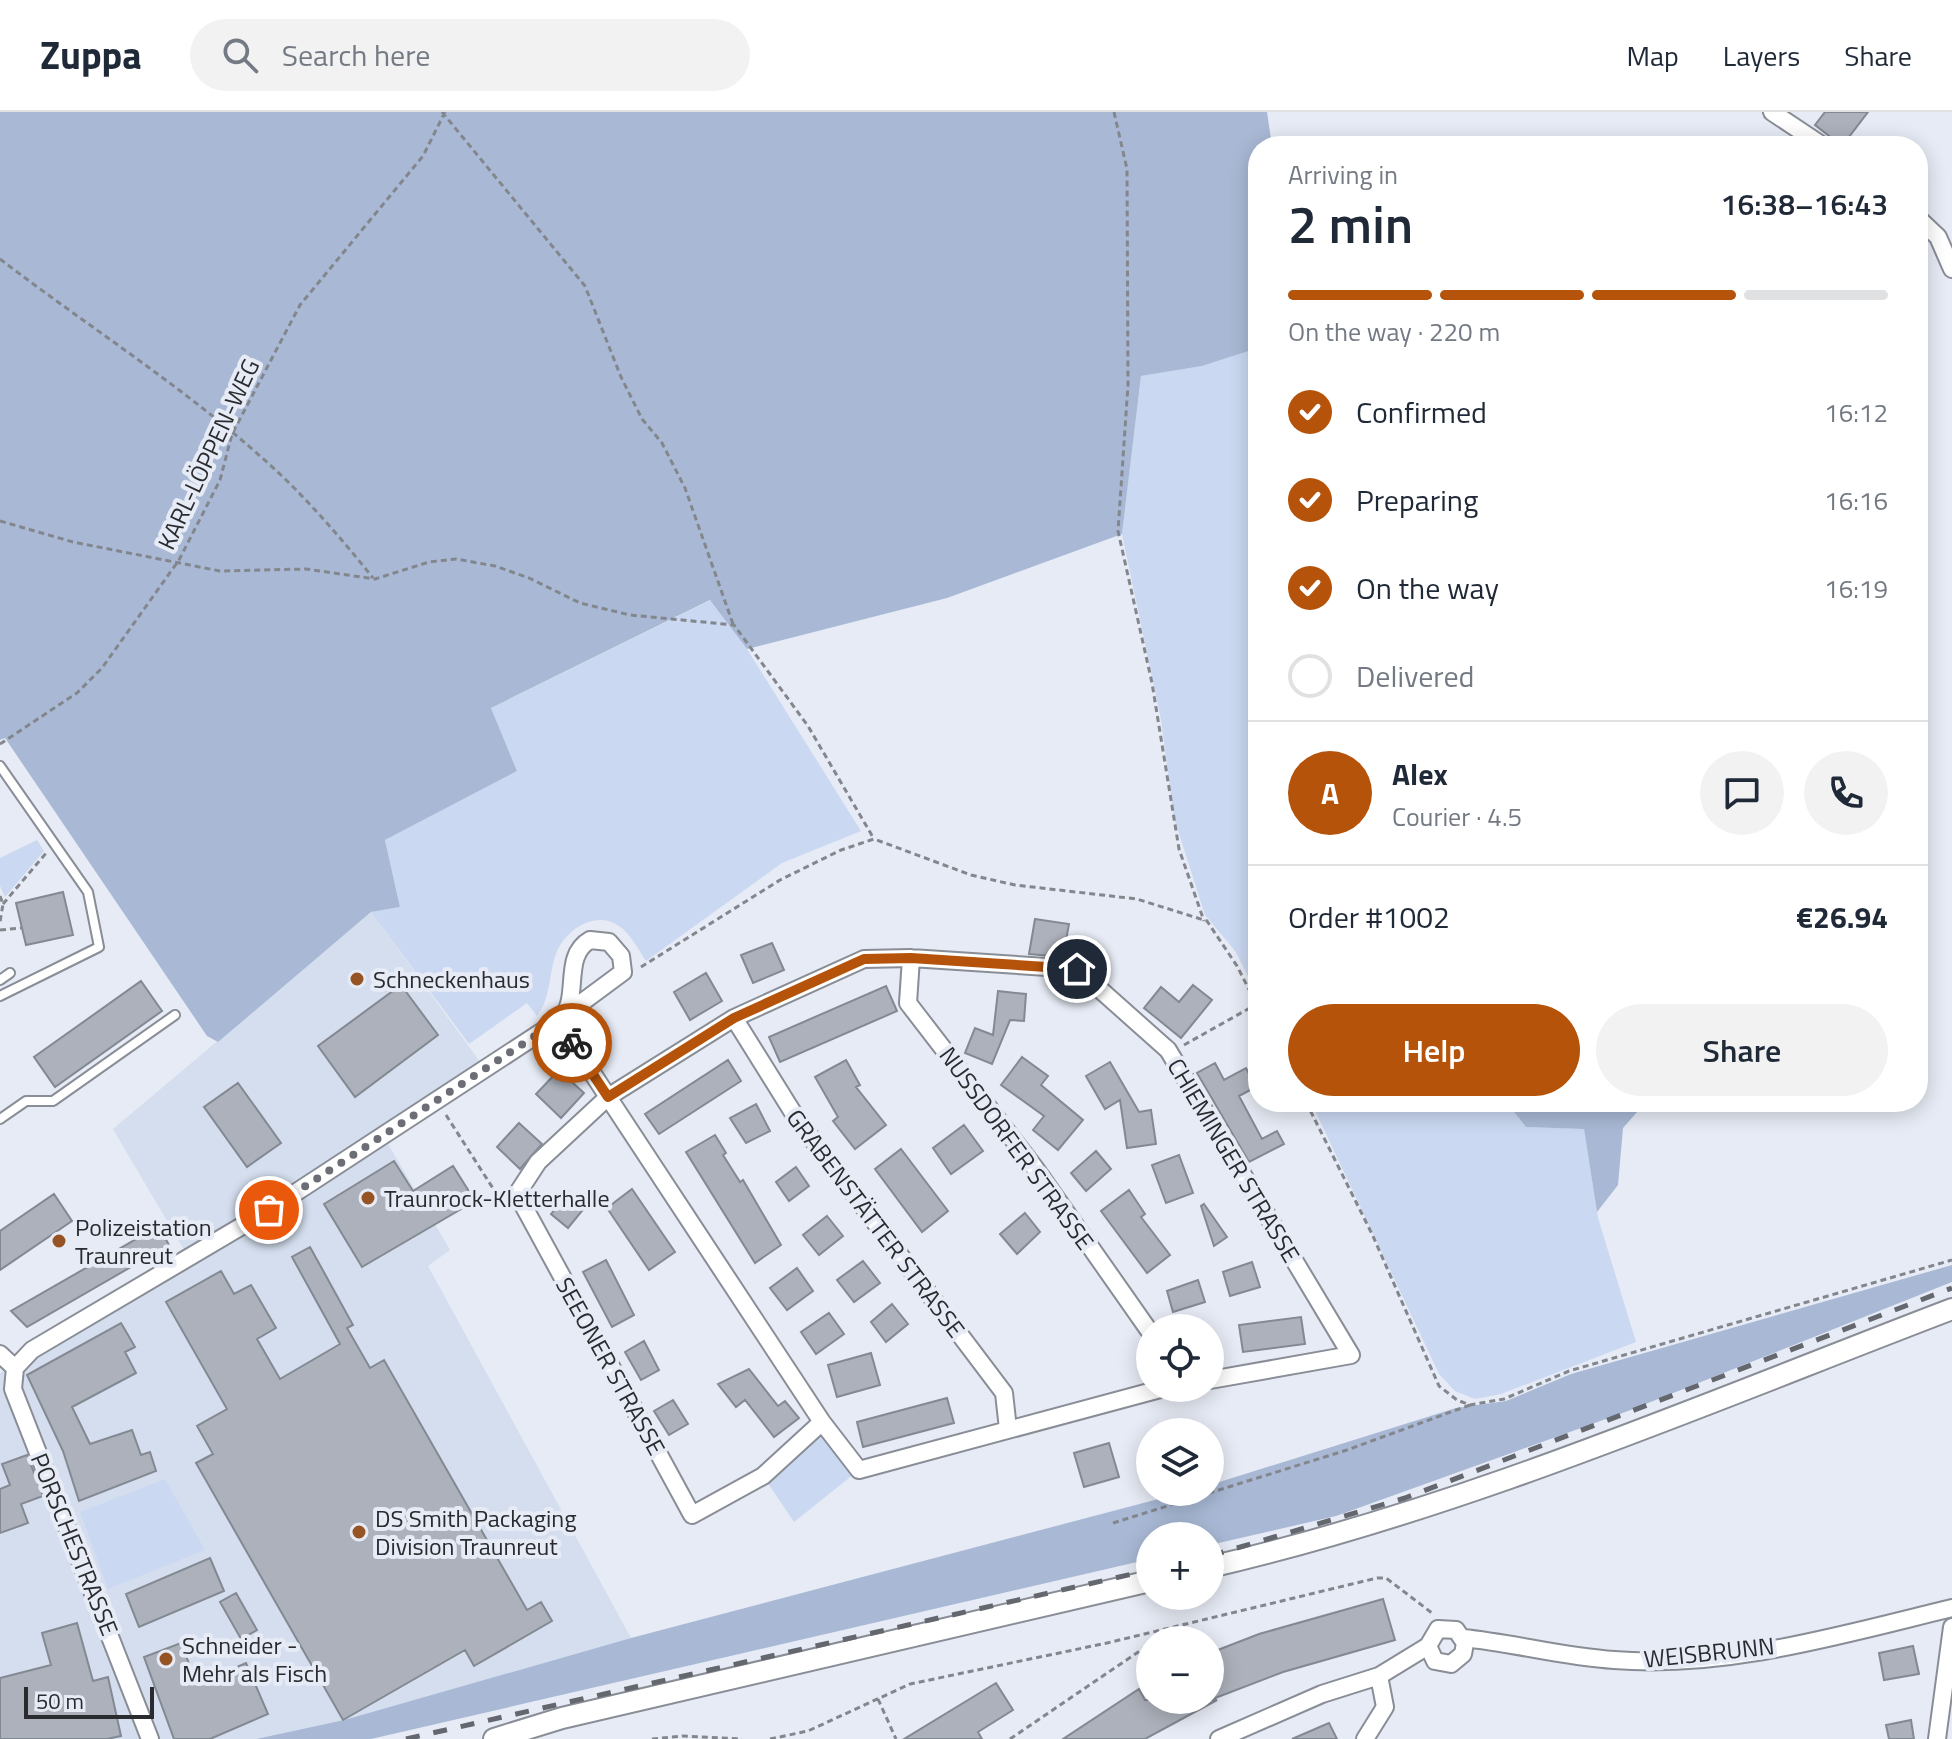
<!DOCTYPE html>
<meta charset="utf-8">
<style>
body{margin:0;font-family:"Titillium Web",sans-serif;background:#f2f2f3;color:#1f2937;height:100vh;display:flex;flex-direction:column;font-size:30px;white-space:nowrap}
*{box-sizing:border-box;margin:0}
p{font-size:26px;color:#747a83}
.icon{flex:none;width:44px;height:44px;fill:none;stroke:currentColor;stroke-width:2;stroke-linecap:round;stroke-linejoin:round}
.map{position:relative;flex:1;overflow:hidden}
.panel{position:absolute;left:1248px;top:24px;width:680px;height:976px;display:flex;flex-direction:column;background:#fff;border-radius:32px;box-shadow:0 4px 20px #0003}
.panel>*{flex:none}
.fabs{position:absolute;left:1136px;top:1202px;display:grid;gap:16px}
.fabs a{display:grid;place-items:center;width:88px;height:88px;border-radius:50%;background:#fff;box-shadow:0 4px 20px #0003;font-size:40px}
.scale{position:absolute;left:24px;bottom:20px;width:130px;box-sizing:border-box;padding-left:8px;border:4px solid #292b2f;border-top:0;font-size:22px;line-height:28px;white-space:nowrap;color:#292b2f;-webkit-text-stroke:6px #e6ebf5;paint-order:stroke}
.pin{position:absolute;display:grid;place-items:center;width:68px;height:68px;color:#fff;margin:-34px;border:4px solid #fff;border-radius:50%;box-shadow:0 2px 8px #0007}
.courier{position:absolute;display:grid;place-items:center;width:80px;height:80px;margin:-40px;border:6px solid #b45309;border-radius:50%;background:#fff;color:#222;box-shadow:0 2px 10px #0007}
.headline em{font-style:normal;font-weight:600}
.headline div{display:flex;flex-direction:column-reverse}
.headline{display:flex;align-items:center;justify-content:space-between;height:136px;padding:0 40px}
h1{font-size:52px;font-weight:600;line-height:60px}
.bar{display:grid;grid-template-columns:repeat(4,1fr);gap:12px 8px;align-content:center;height:96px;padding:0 40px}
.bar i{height:10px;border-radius:6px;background:#e0e1e3}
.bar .current{background:#b45309}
.bar p{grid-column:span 4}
.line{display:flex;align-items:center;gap:20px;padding:0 40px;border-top:2px solid #e0e1e3}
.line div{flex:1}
.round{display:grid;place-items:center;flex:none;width:84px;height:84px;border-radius:42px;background:#f2f2f3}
ol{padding:0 40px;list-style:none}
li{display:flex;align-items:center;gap:24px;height:88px}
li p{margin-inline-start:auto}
li .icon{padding:8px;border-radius:50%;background:#b45309;color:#fff;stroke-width:4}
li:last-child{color:#747a83}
li i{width:44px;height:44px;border:4px solid #e0e1e3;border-radius:50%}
.cta{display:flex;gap:16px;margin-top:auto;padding:16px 40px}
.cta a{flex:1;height:92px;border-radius:48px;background:#b45309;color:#fff;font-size:32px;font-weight:600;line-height:92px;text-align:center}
.cta a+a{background:#f2f2f3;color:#1f2937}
header{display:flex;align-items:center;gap:48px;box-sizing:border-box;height:112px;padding:0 40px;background:#fff;border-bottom:2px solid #e0e1e3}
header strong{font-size:38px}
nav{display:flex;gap:44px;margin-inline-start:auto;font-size:28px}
.search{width:560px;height:72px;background:#f2f2f3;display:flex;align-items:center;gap:20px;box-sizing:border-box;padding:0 28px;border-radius:44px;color:#747a83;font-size:30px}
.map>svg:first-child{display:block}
.built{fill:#d4deee}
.green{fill:#cad8f1}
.forest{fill:#a9b9d5}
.building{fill:#acb1bb;stroke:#838992;stroke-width:2}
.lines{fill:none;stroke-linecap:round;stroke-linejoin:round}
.service-casing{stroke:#888d96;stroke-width:12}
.minor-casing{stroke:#888d96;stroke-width:20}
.tertiary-casing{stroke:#888d96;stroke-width:24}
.path{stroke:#83878d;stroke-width:3;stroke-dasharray:6 4;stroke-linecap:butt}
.service{stroke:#fff;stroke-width:8}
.minor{stroke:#fff;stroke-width:16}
.tertiary{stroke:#fff;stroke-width:20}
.rail{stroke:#64676d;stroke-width:5;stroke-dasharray:14 14;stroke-linecap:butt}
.done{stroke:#6b6e74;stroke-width:8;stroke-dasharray:0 14.4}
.route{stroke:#b45309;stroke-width:10}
.poi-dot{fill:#965324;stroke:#e6ebf5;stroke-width:3}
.labels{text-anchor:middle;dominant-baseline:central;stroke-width:8;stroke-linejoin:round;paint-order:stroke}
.street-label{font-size:24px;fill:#292b2f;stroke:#e6ebf5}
.poi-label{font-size:24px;fill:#292b2f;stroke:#e6ebf5;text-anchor:start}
</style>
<header>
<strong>Zuppa</strong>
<div class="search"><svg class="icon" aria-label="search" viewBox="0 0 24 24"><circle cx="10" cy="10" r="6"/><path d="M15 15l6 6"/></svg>Search here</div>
<nav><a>Map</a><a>Layers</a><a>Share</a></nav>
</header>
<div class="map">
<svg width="1952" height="1627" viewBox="0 0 1952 1627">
<rect width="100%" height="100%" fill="#e6ebf5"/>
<path class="built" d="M 371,800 L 486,958 L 384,1025 L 450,1138 L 428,1154 L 631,1526 L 344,1608 L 256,1627 L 0,1627 L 0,1261 L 187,1143 L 113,1017 Z"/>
<path class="green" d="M 1258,236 L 1258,885 L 1236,840 L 1205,803 L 1174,706 L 1161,608 L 1122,422 L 1141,264 L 1202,254 Z
M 711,488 L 747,537 L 861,719 L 782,751 L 646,849 C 638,837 630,821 619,814 C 596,798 567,817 557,839 C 548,861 552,884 537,904 L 527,891 L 469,932 L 371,800 L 400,795 L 385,728 L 517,659 L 491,596 Z
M 37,728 L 44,739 L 5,785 L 0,774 L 0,746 Z
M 1311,990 L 1506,990 L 1526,1015 L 1584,1017 L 1598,1106 L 1636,1230 L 1501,1282 L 1475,1287 L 1455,1279 L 1439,1262 Z
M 822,1310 L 859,1358 L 794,1410 L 763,1364 Z
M 165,1367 L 205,1438 L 108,1477 L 80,1400 Z"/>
<path class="forest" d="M 0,0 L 1267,0 L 1272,34 L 1258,34 L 1258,236 L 1202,254 L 1141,264 L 1122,422 L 947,486 L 747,537 L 710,488 L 491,596 L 517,659 L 385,728 L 400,795 L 371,800 L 218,930 L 207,924 L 5,626 L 0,628 Z
M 1506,990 L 1646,990 L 1623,1016 L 1618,1073 L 1597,1100 L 1584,1017 L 1526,1015 Z
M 1952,1153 L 1952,1170 L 1628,1299 L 1336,1404 L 1210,1433 L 1210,1424 L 1150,1424 L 1150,1447 L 371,1627 L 256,1627 L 344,1608 L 631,1526 L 1185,1380 L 1210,1380 L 1210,1373 L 1456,1296 L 1506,1289 L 1571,1262 Z"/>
<path class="building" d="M 1825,0 L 1868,0 L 1842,34 L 1815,13 Z
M 63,780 L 73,823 L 26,833 L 16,791 Z
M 1035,807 L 1069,812 L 1063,845 L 1029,842 Z
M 772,831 L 784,858 L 753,871 L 741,843 Z
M 706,861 L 722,889 L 690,908 L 674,880 Z
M 141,869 L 162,899 L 55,975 L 34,945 Z
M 401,873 L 438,923 L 355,985 L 318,934 Z
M 1193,873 L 1212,888 L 1181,926 L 1144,896 L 1161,875 L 1179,890 Z
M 886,874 L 897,899 L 780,950 L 769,925 Z
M 998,879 L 1026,882 L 1024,909 L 1010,908 L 992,952 L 965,941 L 975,916 L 993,923 Z
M 1022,945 L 1048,964 L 1041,973 L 1083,1008 L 1058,1038 L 1033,1018 L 1044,1004 L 1001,973 Z
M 728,948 L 741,969 L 659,1022 L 645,1002 Z
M 846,948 L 860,973 L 856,975 L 886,1013 L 855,1037 L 833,1009 L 838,1005 L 815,965 Z
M 1110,950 L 1139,1000 L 1151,998 L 1156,1032 L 1127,1036 L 1120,988 L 1105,997 L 1086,964 Z
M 1215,951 L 1224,968 L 1246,956 L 1256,975 L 1239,984 L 1262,1027 L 1277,1019 L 1284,1032 L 1249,1050 L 1197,961 Z
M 559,958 L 584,981 L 561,1006 L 536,982 Z
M 238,971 L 281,1031 L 247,1055 L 204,995 Z
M 756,992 L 770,1019 L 746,1031 L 730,1006 Z
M 519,1011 L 542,1032 L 520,1057 L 497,1035 Z
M 964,1013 L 983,1039 L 951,1062 L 933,1036 Z
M 715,1023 L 726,1041 L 723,1043 L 740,1070 L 743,1068 L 781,1133 L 755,1151 L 686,1040 Z
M 901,1037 L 948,1099 L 922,1120 L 875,1057 Z
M 1096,1039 L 1111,1057 L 1086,1079 L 1071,1061 Z
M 1179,1043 L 1193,1081 L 1166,1091 L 1152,1053 Z
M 394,1049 L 413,1079 L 453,1054 L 475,1089 L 362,1155 L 324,1092 Z
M 796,1055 L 809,1074 L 789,1089 L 776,1070 Z
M 632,1077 L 675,1140 L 649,1158 L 607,1096 Z
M 1129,1078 L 1145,1102 L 1141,1105 L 1170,1143 L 1147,1161 L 1101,1099 Z
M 569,1080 L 586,1094 L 568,1116 L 551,1102 Z
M 54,1082 L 72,1109 L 0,1158 L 0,1119 Z
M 1204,1092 L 1227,1125 L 1214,1134 L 1201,1094 Z
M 1025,1101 L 1040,1120 L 1017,1142 L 1000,1122 Z
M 827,1104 L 843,1124 L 819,1143 L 803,1123 Z
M 159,1114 L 169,1133 L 27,1215 L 11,1199 Z
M 310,1135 L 353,1213 L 347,1216 L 370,1256 L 384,1248 L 527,1498 L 541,1490 L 552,1509 L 474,1554 L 465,1538 L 343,1608 L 196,1351 L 213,1342 L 197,1314 L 227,1297 L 166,1190 L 221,1159 L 234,1182 L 251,1173 L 276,1216 L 257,1227 L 280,1267 L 340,1232 L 292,1145 Z
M 606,1148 L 634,1203 L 612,1215 L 583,1160 Z
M 863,1149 L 880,1171 L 854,1190 L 837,1168 Z
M 1252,1150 L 1260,1175 L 1230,1184 L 1223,1160 Z
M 797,1156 L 813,1179 L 787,1198 L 770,1176 Z
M 1198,1168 L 1205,1190 L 1173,1200 L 1167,1179 Z
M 892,1192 L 908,1212 L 886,1230 L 871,1210 Z
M 829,1201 L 844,1222 L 816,1242 L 801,1220 Z
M 1301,1205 L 1305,1232 L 1243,1240 L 1239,1213 Z
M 121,1211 L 135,1235 L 125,1240 L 136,1261 L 72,1295 L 90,1332 L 132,1318 L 141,1343 L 150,1340 L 156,1359 L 79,1389 L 63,1339 L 27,1263 Z
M 644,1229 L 659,1258 L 641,1268 L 625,1240 Z
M 871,1241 L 880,1273 L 837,1285 L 828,1253 Z
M 749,1257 L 778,1294 L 785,1289 L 799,1306 L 774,1325 L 745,1288 L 736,1295 L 718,1272 Z
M 947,1286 L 954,1311 L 863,1335 L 857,1310 Z
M 673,1288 L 688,1312 L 669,1323 L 654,1299 Z
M 1109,1331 L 1119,1365 L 1084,1375 L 1074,1341 Z
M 27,1343 L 43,1384 L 21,1392 L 28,1411 L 0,1421 L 0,1377 L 10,1373 L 2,1352 Z
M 210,1446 L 224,1479 L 139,1515 L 126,1482 Z
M 236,1481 L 257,1518 L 241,1527 L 220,1490 Z
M 1383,1487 L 1395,1528 L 1283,1560 L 1210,1588 L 1217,1588 L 1145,1627 L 1063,1627 L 1139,1577 L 1145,1588 L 1210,1588 L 1210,1541 L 1259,1522 Z
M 77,1511 L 93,1569 L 108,1565 L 121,1624 L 107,1627 L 0,1627 L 0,1566 L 51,1553 L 42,1521 Z
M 181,1531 L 197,1572 L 246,1551 L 268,1602 L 210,1627 L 174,1627 L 144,1545 Z
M 1913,1534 L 1919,1562 L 1884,1568 L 1879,1541 Z
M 996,1571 L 1013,1598 L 978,1620 L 982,1627 L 904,1627 Z
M 1911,1608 L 1914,1627 L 1889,1627 L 1886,1613 Z
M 1329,1611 L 1337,1627 L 1292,1627 L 1322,1614 Z"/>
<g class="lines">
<defs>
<path id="service" d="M 0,654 L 88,780 L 99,835 L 0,884
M 0,868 L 10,861
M 0,1007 L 26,989 L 53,989 L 175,903"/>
<path id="minor" d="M 1772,0 L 1823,34
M 1918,106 L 1938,125 L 1952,157
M 911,846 L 908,891 L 1035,1056 L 1150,1220
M 734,906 L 797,1007 L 1004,1281 L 1008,1317
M 558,909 L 822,1310 L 859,1358 L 1164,1276
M 0,1242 L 15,1256
M 822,1310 L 763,1364 L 692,1403 L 517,1082 L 538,1050 L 608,985 L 734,906 L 864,847 L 911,846 L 1077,857 L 1168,938 L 1351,1243 L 1210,1268
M 1463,1526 C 1514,1531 1563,1545 1614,1548 C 1727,1557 1844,1522 1952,1496
M 150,1627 L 13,1277 L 15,1256 L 32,1238 L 269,1098 L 558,909 C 583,890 560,845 590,828 L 609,830 L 621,844 L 623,860 L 565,903
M 1219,1627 L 1322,1582 L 1379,1564 L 1428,1534 L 1438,1517 L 1456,1518 L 1465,1531 L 1463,1542 L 1451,1552 L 1435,1549 L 1428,1534
M 1365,1627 L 1385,1595 L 1379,1564
M 1937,1627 L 1952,1515"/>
<path id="tertiary" d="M 1210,1455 C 1465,1396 1708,1290 1952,1197
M 494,1627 L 562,1606 L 1150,1469"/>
</defs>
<use href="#service" class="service-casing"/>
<use href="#minor" class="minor-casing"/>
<use href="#tertiary" class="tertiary-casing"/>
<path class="path" d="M 442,0 L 585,174 L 621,265 L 642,307 L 662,331 L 685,376 L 733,512
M 1114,0 L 1127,57 L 1128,273 L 1118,419 L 1152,571 L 1179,737 L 1204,809
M 0,147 C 94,219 198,284 284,366 C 316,397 345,431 373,466
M 0,409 L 73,430 L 220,459 L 306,457 L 375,467 L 429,450 L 456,447 L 495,454 L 529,466 L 580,491 L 630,503 L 734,513 L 808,614 L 874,727
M 0,632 L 77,581 L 102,556 L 179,448 L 220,368 L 232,322 L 300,193 L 423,44 L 445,0
M 0,784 L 3,792 L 0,810
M 3,792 L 47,740
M 0,818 L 21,816
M 641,855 L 780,768 L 841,738 L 874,727 L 971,763 L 1015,773 L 1137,787 L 1207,809 L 1237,854 L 1258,895
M 1184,933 L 1257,892
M 1306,990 L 1372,1122 L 1439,1274 L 1457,1288 L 1470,1293 L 1504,1287 L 1569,1259 L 1952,1148
M 446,1003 L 503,1092
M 1113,1411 L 1347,1338 L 1470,1293
M 1155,1528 L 1172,1516
M 878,1587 L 896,1627
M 652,1627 L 683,1624 L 742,1627
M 770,1627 L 808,1619 L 910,1572 L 1107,1531 L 1377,1466 L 1386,1466 L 1432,1501
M 1010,1627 L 1150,1532"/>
<use href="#service" class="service"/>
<use href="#minor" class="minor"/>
<use href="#tertiary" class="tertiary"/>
<path class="rail" d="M 1210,1444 L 1405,1386 L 1952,1176
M 406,1627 L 1150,1458"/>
</g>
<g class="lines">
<path class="done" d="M 269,1098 L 558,909 L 572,931"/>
<path class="route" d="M 572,931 L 608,985 L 734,906 L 864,847 L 911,846 L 1077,857"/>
</g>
<g class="poi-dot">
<circle cx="357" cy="867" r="8"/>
<circle cx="368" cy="1086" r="8"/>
<circle cx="59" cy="1129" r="8"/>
<circle cx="359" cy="1420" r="8"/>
<circle cx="166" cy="1547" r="8"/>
</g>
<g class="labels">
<g class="street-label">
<text transform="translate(208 342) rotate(-65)">KARL-LÖPPEN-WEG</text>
<text transform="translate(1017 1036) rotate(54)">NUSSDORFER STRASSE</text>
<text transform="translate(1234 1048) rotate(59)">CHIEMINGER STRASSE</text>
<text transform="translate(876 1111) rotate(53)">GRABENSTÄTTER STRASSE</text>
<text transform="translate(611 1254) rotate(61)">SEEONER STRASSE</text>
<text transform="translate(75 1432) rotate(68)">PORSCHESTRASSE</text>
<text transform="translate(1709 1540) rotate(-6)">WEISBRUNN</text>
</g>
<g class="poi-label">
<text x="373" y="867">Schneckenhaus</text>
<text x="384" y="1086">Traunrock-Kletterhalle</text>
<text x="75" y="1115">Polizeistation<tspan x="75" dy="28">Traunreut</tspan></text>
<text x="375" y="1406">DS Smith Packaging<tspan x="375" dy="28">Division Traunreut</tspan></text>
<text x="182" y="1533">Schneider -<tspan x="182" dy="28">Mehr als Fisch</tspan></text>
</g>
</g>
</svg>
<div class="fabs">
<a><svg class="icon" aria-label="locate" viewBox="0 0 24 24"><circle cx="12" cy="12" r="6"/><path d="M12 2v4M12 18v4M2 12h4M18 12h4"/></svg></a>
<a><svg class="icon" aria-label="layers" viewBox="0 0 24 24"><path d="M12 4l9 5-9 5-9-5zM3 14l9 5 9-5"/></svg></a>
<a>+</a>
<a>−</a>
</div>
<div class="scale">50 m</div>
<div class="pin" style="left:269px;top:1098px;background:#ea580c"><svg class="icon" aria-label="bag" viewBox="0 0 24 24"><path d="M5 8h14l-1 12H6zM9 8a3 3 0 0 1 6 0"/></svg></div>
<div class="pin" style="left:1077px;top:857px;background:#1f2937"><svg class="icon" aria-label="home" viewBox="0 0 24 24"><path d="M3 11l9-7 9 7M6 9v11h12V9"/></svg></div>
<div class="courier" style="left:572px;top:931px"><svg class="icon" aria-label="bike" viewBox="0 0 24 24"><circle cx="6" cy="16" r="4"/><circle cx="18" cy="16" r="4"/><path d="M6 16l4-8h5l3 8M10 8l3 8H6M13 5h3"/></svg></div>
<section class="panel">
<div class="headline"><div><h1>2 min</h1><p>Arriving in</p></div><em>16:38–16:43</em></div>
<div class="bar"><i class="current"></i><i class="current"></i><i class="current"></i><i></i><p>On the way · 220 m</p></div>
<ol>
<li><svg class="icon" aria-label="check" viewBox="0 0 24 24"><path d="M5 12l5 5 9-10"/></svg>Confirmed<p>16:12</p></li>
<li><svg class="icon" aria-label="check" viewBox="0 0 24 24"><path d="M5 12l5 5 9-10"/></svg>Preparing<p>16:16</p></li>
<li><svg class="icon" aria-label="check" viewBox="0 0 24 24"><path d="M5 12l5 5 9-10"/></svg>On the way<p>16:19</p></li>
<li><i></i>Delivered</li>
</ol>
<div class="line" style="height:144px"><b class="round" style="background:#b45309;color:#fff">A</b><div><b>Alex</b><p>Courier · 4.5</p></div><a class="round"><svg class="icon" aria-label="chat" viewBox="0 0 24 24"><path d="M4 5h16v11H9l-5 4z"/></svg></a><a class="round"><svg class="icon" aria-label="phone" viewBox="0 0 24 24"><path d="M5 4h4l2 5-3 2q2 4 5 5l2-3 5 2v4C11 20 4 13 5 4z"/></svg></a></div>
<div class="line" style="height:104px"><div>Order #1002</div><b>€26.94</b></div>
<div class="cta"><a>Help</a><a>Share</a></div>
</section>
</div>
